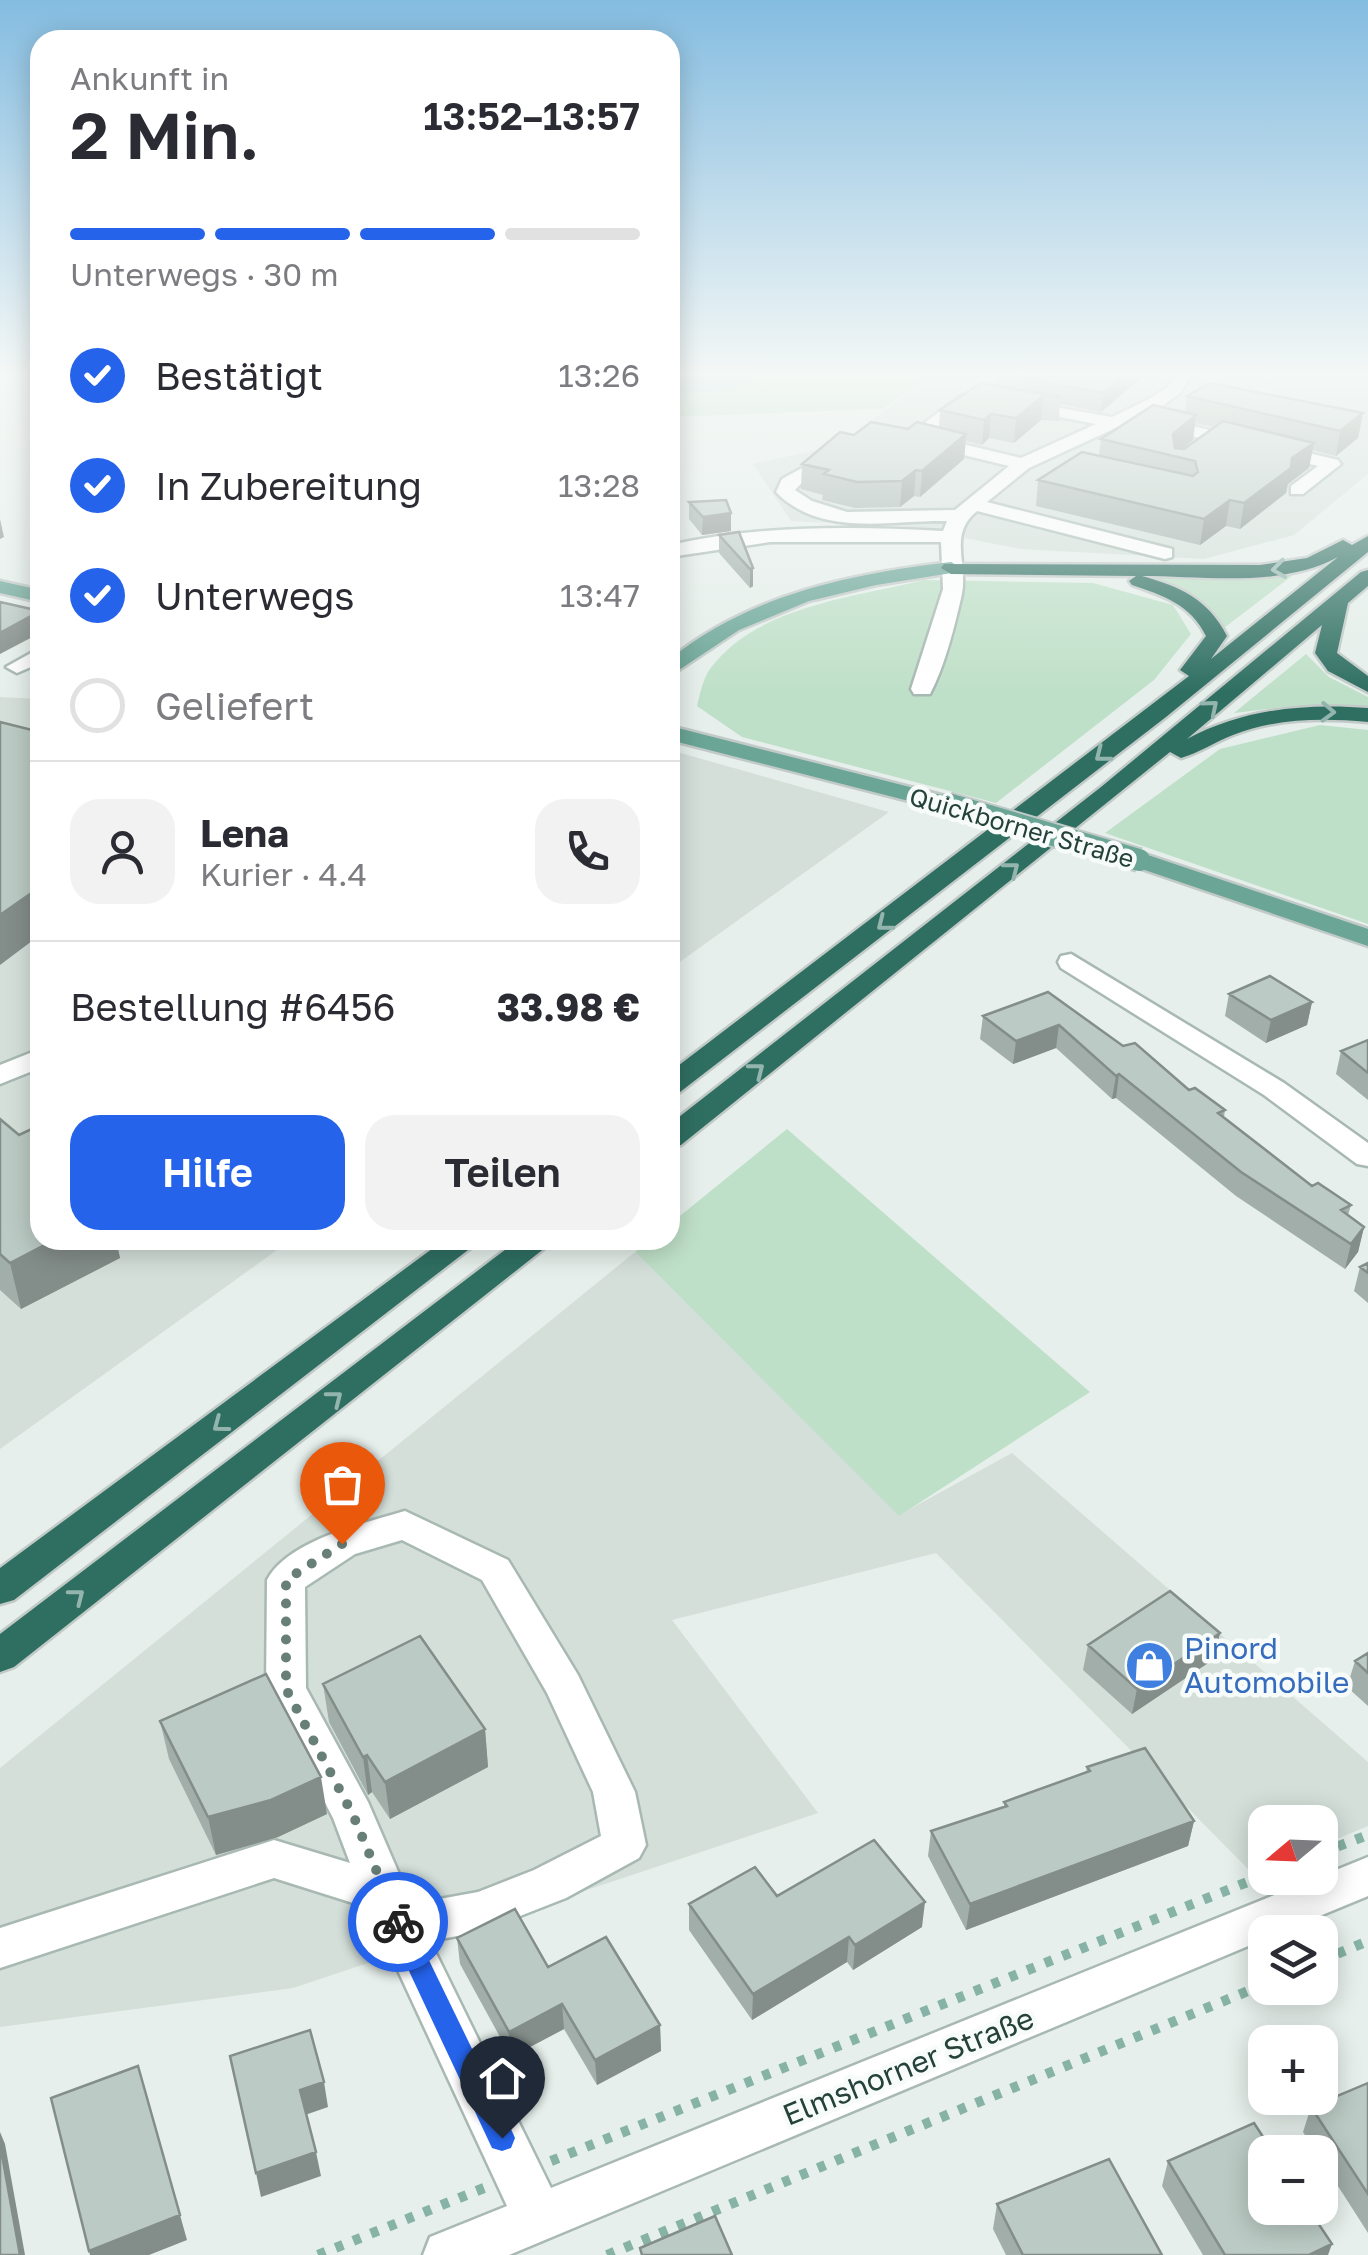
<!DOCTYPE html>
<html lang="de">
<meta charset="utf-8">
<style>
body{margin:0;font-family:"Golos Text",sans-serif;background:#f2f2f3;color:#2b2b33;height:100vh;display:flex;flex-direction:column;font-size:38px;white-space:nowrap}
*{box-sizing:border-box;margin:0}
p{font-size:32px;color:#7c7c81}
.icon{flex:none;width:55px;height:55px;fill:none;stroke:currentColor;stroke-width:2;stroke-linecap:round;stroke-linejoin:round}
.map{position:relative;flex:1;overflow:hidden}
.details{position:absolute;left:30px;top:30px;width:650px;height:1220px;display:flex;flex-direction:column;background:#fff;border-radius:30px;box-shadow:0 5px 25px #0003}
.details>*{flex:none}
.needle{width:65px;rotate:251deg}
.buttons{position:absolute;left:1248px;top:1805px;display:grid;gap:20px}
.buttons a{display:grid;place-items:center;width:90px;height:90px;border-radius:20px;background:#fff;box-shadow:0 5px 25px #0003;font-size:50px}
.pin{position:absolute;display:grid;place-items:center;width:85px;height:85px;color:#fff;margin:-102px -42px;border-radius:50% 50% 50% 0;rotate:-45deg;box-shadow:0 0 10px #0007}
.pin .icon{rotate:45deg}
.courier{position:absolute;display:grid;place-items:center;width:100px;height:100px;margin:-50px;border:8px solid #2563eb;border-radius:50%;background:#fff;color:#222;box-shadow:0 2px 12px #0007}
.summary em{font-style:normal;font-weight:600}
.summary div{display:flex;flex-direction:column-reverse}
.summary{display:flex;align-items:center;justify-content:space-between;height:170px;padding:0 40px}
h1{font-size:65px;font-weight:600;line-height:75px}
.bar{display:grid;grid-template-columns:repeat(4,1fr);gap:15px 10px;align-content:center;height:120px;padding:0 40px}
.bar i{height:12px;border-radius:8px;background:#e1e1e2}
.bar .on{background:#2563eb}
.bar p{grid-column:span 4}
.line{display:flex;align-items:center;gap:25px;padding:0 40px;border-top:2px solid #e1e1e2}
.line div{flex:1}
.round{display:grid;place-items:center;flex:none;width:105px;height:105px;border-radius:30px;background:#f2f2f3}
ol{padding:0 40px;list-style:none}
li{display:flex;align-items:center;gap:30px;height:110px}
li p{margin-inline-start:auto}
li .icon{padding:10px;border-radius:50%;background:#2563eb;color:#fff;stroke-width:4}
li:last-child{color:#7c7c81}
li i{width:55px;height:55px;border:5px solid #e1e1e2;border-radius:50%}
.primary-button{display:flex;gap:20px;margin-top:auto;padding:20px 40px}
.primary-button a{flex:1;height:115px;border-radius:30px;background:#2563eb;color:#fff;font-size:40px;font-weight:600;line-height:115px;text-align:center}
.primary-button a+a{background:#f2f2f3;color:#2b2b33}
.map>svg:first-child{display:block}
.built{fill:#d4dfda}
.green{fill:#bfe0c8}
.water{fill:#8ec9d4}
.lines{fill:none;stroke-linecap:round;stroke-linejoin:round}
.minor-casing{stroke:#a8b8b2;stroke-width:5}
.major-casing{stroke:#c2cac8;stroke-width:5}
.highway-casing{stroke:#c2cac8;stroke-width:5}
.path{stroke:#86b3a5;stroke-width:10;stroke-dasharray:8 11;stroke-linecap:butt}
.minor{fill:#fff;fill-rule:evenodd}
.major{fill:#6aa596;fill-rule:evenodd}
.highway{fill:#2f6f62;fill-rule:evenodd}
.major-bridge-casing{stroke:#c2cac8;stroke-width:26;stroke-linecap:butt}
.major-bridge{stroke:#6aa596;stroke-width:22}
.wall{fill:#a1aea9;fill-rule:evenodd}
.shaded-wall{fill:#838d89}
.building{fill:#bbcac4;stroke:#838d89;stroke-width:2.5}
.oneway{stroke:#93b5ae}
.route{fill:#2563eb}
.done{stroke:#687f78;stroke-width:10;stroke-dasharray:0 18}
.labels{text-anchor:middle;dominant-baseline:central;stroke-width:9;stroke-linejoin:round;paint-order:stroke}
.street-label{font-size:25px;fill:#24423a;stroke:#f7fbf9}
.near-shop-label{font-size:30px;fill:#366cbe;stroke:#f7fbf9;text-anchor:start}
.near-street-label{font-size:30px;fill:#24423a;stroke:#f7fbf9}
</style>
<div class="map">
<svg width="1368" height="2255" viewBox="0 0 1368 2255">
<rect width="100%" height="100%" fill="#e6efeb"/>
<path class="built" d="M 928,377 L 1368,377 L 1368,474 L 1294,535 L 1204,559 L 1021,549 L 908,527 L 791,521 L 753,464 L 840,445 Z
M 0,697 L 40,699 L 40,1240 L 291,1240 L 0,1449 Z
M 670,750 L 889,812 L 670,969 Z
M 635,1252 L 899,1515 L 1012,1453 L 1368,1762 L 1368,1826 L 1320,1846 L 1320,1822 L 1265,1822 L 1265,1869 L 1253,1874 L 936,1553 L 672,1620 L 818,1813 L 293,1988 L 0,2027 L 0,1768 Z"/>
<path class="green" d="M 752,377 L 928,377 L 883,409 L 670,417 L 670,393 C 695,392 732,395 752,377 Z
M 1297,572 L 1224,628 C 1205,591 1155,582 1118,574 Z
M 924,580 L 1093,583 L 1173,605 L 1191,634 L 1154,680 L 996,803 L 742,737 L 697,706 C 700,695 703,678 710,669 C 758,605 853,598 924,580 Z
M 1306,654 L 1329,677 L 1368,697 L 1368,710 L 1293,706 L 1234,713 Z
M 1320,725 L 1368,730 L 1368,924 L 1105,833 L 1220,749 Z
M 787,1129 L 1090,1392 L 899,1516 L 635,1252 L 650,1240 L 670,1240 L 670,1224 Z"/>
<path class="water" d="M 670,377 L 752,377 C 732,395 695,392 670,393 Z"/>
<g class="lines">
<defs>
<path id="minor" d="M 1174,377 L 1190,377 L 1180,393 L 1161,407 L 1029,468 L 987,502 L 1172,549 L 1172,557 L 1165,559 L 977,511 C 948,534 968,564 962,594 C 955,625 945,666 930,694 L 914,694 L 911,689 L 943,589 L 941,542 L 770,542 L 670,557 L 670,545 C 759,525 852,526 943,531 L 947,521 C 891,520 820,538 776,492 L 782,479 L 802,468 L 811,473 L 795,490 L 812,501 L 847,512 L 955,510 L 1009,466 L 910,442 L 910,434 L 960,396 L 974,393 L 982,398 L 929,436 L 1021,458 L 1096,424 L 1013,408 L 1013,400 L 1112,417 L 1149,399 L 1168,387 Z
M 1154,417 L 1338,460 L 1341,464 L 1303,494 L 1291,494 L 1291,486 L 1318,466 L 1148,426 L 1148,418 Z
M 40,648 L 40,663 L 17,673 L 6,667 Z
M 1071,954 L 1284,1083 L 1368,1143 L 1368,1166 L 1357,1164 L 1264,1095 L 1061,968 L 1058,962 L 1061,956 Z
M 40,1049 L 40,1068 L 0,1084 L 0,1065 Z
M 405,1511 L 508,1560 L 578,1675 L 635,1792 L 646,1845 L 639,1858 L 566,1898 L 479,1932 L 430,1941 L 551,2188 L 1368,1857 L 1368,1896 L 1281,1932 L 1265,1932 L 1265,1939 L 509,2255 L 423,2255 L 430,2237 L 507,2206 L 369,1908 L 274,1878 L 0,1968 L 0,1928 L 274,1840 L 350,1863 L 333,1818 L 266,1689 L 267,1580 C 288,1540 365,1523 405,1511 ZM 402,1540 L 482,1580 L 547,1693 L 593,1792 L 601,1836 L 534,1870 L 478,1892 L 412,1904 L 368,1802 L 306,1688 L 305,1587 L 355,1554 Z"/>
<path id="major" d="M 951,562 L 961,568 L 958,572 L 876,585 L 809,601 L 739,630 L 670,676 L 670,659 C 751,594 850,574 951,562 Z
M 0,581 L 40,590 L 40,602 L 0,593 Z
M 670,726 L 957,799 L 960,804 L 948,811 L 670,740 Z
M 1139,852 L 1368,929 L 1368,946 L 1130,865 L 1126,860 Z"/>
<path id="highway" d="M 1368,536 L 1368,552 L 1166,717 L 680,1092 L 670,1095 L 670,1072 L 1189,676 L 1180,670 L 1206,636 C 1190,604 1164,596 1132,585 L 1129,581 L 1136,576 L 951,574 L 941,568 L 944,564 L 1260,565 L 1307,558 L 1343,540 L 1352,545 ZM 1338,557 L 1211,659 L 1227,636 C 1208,599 1181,587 1142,576 C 1205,576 1281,588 1338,557 Z
M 1368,570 L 1368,586 L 1348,603 L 1337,653 L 1368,676 L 1368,692 L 1328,671 L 1315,653 L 1322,625 L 1187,739 C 1243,709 1305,703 1368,708 L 1368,722 C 1322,718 1276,718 1233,735 C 1215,742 1199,753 1181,758 L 1170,752 L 681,1145 L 670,1148 L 670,1124 L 1101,787 L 1361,572 Z
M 444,1240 L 481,1240 L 14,1600 L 0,1604 L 0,1568 Z
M 518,1240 L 555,1240 L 14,1667 L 0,1672 L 0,1634 Z"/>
</defs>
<use href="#minor" class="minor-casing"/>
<use href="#major" class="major-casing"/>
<use href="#highway" class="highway-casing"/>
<path class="path" d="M 1320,1853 L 1368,1835
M 1320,1961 L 1368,1941
M 551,2161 L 1265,1875
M 318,2255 L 484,2188
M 607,2255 L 1265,1984"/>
<use href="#minor" class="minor"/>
<use href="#major" class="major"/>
<use href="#highway" class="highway"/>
<defs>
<path id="major-bridge" d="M 948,804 L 1139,860"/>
</defs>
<use href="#major-bridge" class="major-bridge-casing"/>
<use href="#major-bridge" class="major-bridge"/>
</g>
<path class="wall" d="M 998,377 L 1142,377 L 1101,412 L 1060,404 L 1059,421 L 1041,420 L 1014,443 L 989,438 L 982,445 L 966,441 L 964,459 L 920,497 L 914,496 L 900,507 L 855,508 L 822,500 L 823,495 L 801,489 L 802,464 L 854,435 L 908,429 L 939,427 L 940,410 L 997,386 Z
M 1187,396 L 1363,413 L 1358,438 L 1336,456 L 1312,450 L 1309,468 L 1288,484 L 1286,493 L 1240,529 L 1226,526 L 1200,545 L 1036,506 L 1038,480 L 1099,455 L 1101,439 L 1185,413 ZM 1195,423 L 1214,427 L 1182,449 L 1193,440 Z
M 689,502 L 731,531 L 702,535 L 689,519 Z
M 719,535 L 753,568 L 753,586 L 750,588 L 719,553 Z
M 1048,992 L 1123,1046 L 1189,1090 L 1225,1110 L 1224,1117 L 1312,1186 L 1351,1205 L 1348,1215 L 1364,1227 L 1358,1252 L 1345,1269 L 1236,1196 L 1116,1098 L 1112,1099 L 1056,1048 L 1013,1064 L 980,1039 L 983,1016 Z
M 1229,994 L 1312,1002 L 1307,1025 L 1266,1043 L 1225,1016 Z
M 1368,1040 L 1368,1100 L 1336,1074 L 1341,1051 Z
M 0,1119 L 19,1135 L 40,1240 L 116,1240 L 120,1258 L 21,1309 L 0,1290 Z
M 1368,1263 L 1368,1303 L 1354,1291 L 1360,1267 Z
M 1220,1633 L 1214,1659 L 1132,1714 L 1083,1670 L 1088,1645 Z
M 1368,1653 L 1368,1706 L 1347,1687 L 1355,1661 Z
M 323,1684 L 485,1729 L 488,1767 L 390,1819 L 372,1792 L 368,1795 L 329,1722 Z
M 160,1721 L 327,1814 L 278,1837 L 216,1855 L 169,1759 Z
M 1087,1767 L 1194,1821 L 1188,1846 L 966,1930 L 928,1856 L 931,1831 L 1004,1807 L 1004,1802 L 1086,1772 Z
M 777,1896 L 922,1927 L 853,1970 L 847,1962 L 752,2020 L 689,1930 L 689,1904 Z
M 457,1938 L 548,1967 L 660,2025 L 661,2051 L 597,2085 L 564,2029 L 511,2057 L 460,1964 Z
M 1368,2083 L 1368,2233 L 1320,2158 L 1320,2152 L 1316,2152 L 1303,2132 L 1311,2107 Z
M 1168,2161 L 1328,2255 L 1203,2255 L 1162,2186 Z
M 997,2204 L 1162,2255 L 1006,2255 L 993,2229 Z"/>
<path class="shaded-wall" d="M 1122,377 L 1142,377 L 1101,412 L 1104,393 Z
M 1044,395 L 1041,420 L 1014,443 L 1016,418 Z
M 1363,413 L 1358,438 L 1336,456 L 1340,431 Z
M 991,414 L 989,438 L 982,445 L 984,420 Z
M 1196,415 L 1193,440 L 1174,456 L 1173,434 Z
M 966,434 L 964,459 L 920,497 L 922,471 Z
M 1314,443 L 1309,468 L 1288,484 L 1292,458 Z
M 1291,468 L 1286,493 L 1240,529 L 1244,503 Z
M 916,470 L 914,496 L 900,507 L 902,481 Z
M 1230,500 L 1226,526 L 1200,545 L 1204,519 Z
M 731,513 L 731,531 L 702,535 L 703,517 Z
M 0,519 L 4,537 L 0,539 Z
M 753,568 L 753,586 L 750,588 L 750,569 Z
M 40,611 L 40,633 L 0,654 L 0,633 Z
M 40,887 L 40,935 L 0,965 L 0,915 Z
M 1312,1002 L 1307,1025 L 1266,1043 L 1271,1020 Z
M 1059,1025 L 1056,1048 L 1013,1064 L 1016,1041 Z
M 1119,1074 L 1116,1098 L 1112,1099 L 1116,1076 Z
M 1364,1227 L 1358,1252 L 1345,1269 L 1351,1244 Z
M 54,1240 L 116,1240 L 120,1258 L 21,1309 L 10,1263 Z
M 1220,1633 L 1214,1659 L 1132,1714 L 1137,1689 Z
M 485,1729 L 488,1767 L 390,1819 L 385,1782 Z
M 367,1755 L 372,1792 L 368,1795 L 363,1757 Z
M 321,1777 L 327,1814 L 278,1837 L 216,1855 L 208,1817 Z
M 1194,1821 L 1188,1846 L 966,1930 L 970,1904 Z
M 925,1902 L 922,1927 L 853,1970 L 855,1945 Z
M 849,1937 L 847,1962 L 752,2020 L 753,1994 Z
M 562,2004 L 564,2029 L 511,2057 L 509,2032 Z
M 660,2025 L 661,2051 L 597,2085 L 595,2060 Z
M 324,2082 L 328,2107 L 305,2115 L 300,2090 Z
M 0,2132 L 5,2144 L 25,2255 L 20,2255 L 0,2144 Z
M 316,2152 L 321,2176 L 261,2197 L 256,2173 Z
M 180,2215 L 187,2240 L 149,2255 L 90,2255 L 89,2251 Z
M 1332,2244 L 1328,2255 L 1309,2255 Z"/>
<path class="building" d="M 1014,377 L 1122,377 L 1104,393 Z
M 981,383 L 1061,397 L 1044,395 L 1016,418 L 991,414 L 984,420 L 940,410 Z
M 1210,383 L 1363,413 L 1340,431 L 1187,396 Z
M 1153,405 L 1196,415 L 1173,434 L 1175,448 L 1184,449 L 1223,421 L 1314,443 L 1292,458 L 1291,468 L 1244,503 L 1230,500 L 1204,519 L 1038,480 L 1082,452 L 1193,476 L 1198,472 L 1195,461 L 1101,439 Z
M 871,422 L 908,429 L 917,422 L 966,434 L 922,471 L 916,470 L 902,481 L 857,482 L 824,474 L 829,470 L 802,464 L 840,432 L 854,435 Z
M 726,500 L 731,513 L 703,517 L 689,502 Z
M 739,532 L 753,568 L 750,569 L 719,535 Z
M 0,602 L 40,611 L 0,633 Z
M 0,722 L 40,732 L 40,887 L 0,915 Z
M 1270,976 L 1312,1002 L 1271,1020 L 1229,994 Z
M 1048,992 L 1123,1046 L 1135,1043 L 1189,1090 L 1195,1088 L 1225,1110 L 1218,1113 L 1312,1186 L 1318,1183 L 1351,1205 L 1341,1210 L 1364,1227 L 1351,1244 L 1241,1172 L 1119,1074 L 1116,1076 L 1059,1025 L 1016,1041 L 983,1016 Z
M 1368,1040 L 1368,1073 L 1341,1051 Z
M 0,1119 L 19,1135 L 36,1127 L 40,1130 L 40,1240 L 54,1240 L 10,1263 L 0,1254 Z
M 1368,1263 L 1368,1273 L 1360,1267 Z
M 1170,1591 L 1220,1633 L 1137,1689 L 1088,1645 Z
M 420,1636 L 485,1729 L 385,1782 L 367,1755 L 363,1757 L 323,1684 Z
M 1368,1653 L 1368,1673 L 1355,1661 Z
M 266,1674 L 321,1777 L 271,1800 L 208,1817 L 160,1721 Z
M 1145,1748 L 1194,1821 L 970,1904 L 931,1831 L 1007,1806 L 1004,1802 L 1090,1771 L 1087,1767 Z
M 874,1840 L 925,1902 L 855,1945 L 849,1937 L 753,1994 L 689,1904 L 755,1867 L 777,1896 Z
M 515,1909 L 548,1967 L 606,1937 L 660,2025 L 595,2060 L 562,2004 L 509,2032 L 457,1938 Z
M 310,2030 L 324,2082 L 300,2090 L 316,2152 L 256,2173 L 230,2056 Z
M 138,2066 L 180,2215 L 89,2251 L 51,2098 Z
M 1368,2083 L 1368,2194 L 1311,2107 Z
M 1254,2123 L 1273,2152 L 1265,2152 L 1265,2208 L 1308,2208 L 1332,2244 L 1309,2255 L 1225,2255 L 1168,2161 Z
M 0,2144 L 20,2255 L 0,2255 Z
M 1109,2159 L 1162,2255 L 1023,2255 L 997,2204 Z
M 715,2216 L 732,2255 L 642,2255 L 640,2248 Z"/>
<defs><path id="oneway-chevron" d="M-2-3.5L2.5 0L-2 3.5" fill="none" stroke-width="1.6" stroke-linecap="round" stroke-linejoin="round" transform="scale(2.5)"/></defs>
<g class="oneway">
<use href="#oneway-chevron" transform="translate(1279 569) rotate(172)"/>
<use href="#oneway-chevron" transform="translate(1211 707) rotate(-40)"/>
<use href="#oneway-chevron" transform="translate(1328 712) rotate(2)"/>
<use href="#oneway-chevron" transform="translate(1102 755) rotate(142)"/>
<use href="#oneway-chevron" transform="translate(1012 869) rotate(-38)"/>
<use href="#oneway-chevron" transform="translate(884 924) rotate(142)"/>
<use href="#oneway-chevron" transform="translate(757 1070) rotate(-38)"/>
<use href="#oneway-chevron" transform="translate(335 1398) rotate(-38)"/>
<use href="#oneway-chevron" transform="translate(220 1425) rotate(143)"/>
<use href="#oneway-chevron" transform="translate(77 1596) rotate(-38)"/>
</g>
<linearGradient id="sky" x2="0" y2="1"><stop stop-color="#84bce0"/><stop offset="0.54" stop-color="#f4f8f6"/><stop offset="1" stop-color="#f4f8f6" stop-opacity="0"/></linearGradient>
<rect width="1368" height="692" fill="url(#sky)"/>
<path class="route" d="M 398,1912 L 407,1915 L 511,2129 L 515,2138 L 511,2148 L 502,2151 L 492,2148 L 386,1922 L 390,1915 Z"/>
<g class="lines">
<path class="done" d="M 342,1544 L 286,1580 L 286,1689 L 353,1815 L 398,1922"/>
</g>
<defs>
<symbol id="shop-disc" viewBox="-11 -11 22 22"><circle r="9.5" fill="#3f7fe0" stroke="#f7fbf9"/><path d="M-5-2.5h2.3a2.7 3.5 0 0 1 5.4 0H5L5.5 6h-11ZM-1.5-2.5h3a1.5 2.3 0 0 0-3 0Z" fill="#fff"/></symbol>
</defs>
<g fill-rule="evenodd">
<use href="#shop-disc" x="1122" y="1638" width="55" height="55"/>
</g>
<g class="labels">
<g class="street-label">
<text transform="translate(1022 827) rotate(16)">Quickborner Straße</text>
</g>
<g class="near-shop-label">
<text x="1184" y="1648">Pinord<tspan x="1184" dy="34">Automobile</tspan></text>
</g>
<g class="near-street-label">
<text transform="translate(908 2066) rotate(-22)">Elmshorner Straße</text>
</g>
</g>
</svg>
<div class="buttons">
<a><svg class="needle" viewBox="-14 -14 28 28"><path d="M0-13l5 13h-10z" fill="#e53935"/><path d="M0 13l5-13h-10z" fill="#7c7c81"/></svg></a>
<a><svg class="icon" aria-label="layers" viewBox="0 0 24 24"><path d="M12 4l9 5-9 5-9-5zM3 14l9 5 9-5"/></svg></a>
<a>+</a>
<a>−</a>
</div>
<div class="pin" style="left:342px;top:1544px;background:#ea580c"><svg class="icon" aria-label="bag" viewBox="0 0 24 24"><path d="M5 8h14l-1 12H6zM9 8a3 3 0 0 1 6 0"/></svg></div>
<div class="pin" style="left:502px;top:2138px;background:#1f2937"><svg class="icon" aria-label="home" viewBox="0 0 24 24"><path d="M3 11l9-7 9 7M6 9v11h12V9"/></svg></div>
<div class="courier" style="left:398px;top:1922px"><svg class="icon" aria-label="bike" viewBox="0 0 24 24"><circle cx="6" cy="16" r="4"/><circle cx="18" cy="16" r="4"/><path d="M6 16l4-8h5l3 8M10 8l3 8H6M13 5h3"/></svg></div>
<section class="details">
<div class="summary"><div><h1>2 Min.</h1><p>Ankunft in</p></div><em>13:52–13:57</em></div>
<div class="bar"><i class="on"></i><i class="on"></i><i class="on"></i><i></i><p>Unterwegs · 30 m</p></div>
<ol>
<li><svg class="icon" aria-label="check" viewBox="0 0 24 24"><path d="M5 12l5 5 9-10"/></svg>Bestätigt<p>13:26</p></li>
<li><svg class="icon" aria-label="check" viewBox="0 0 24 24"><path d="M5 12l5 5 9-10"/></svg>In Zubereitung<p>13:28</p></li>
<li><svg class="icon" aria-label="check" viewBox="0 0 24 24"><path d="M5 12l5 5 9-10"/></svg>Unterwegs<p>13:47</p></li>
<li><i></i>Geliefert</li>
</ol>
<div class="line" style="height:180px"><a class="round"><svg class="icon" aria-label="person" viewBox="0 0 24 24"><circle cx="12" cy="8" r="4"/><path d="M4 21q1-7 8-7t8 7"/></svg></a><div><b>Lena</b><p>Kurier · 4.4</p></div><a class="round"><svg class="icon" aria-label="phone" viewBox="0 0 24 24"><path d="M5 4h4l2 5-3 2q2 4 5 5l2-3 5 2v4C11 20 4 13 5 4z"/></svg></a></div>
<div class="line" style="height:130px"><div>Bestellung #6456</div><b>33.98 €</b></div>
<div class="primary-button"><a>Hilfe</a><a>Teilen</a></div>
</section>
</div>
